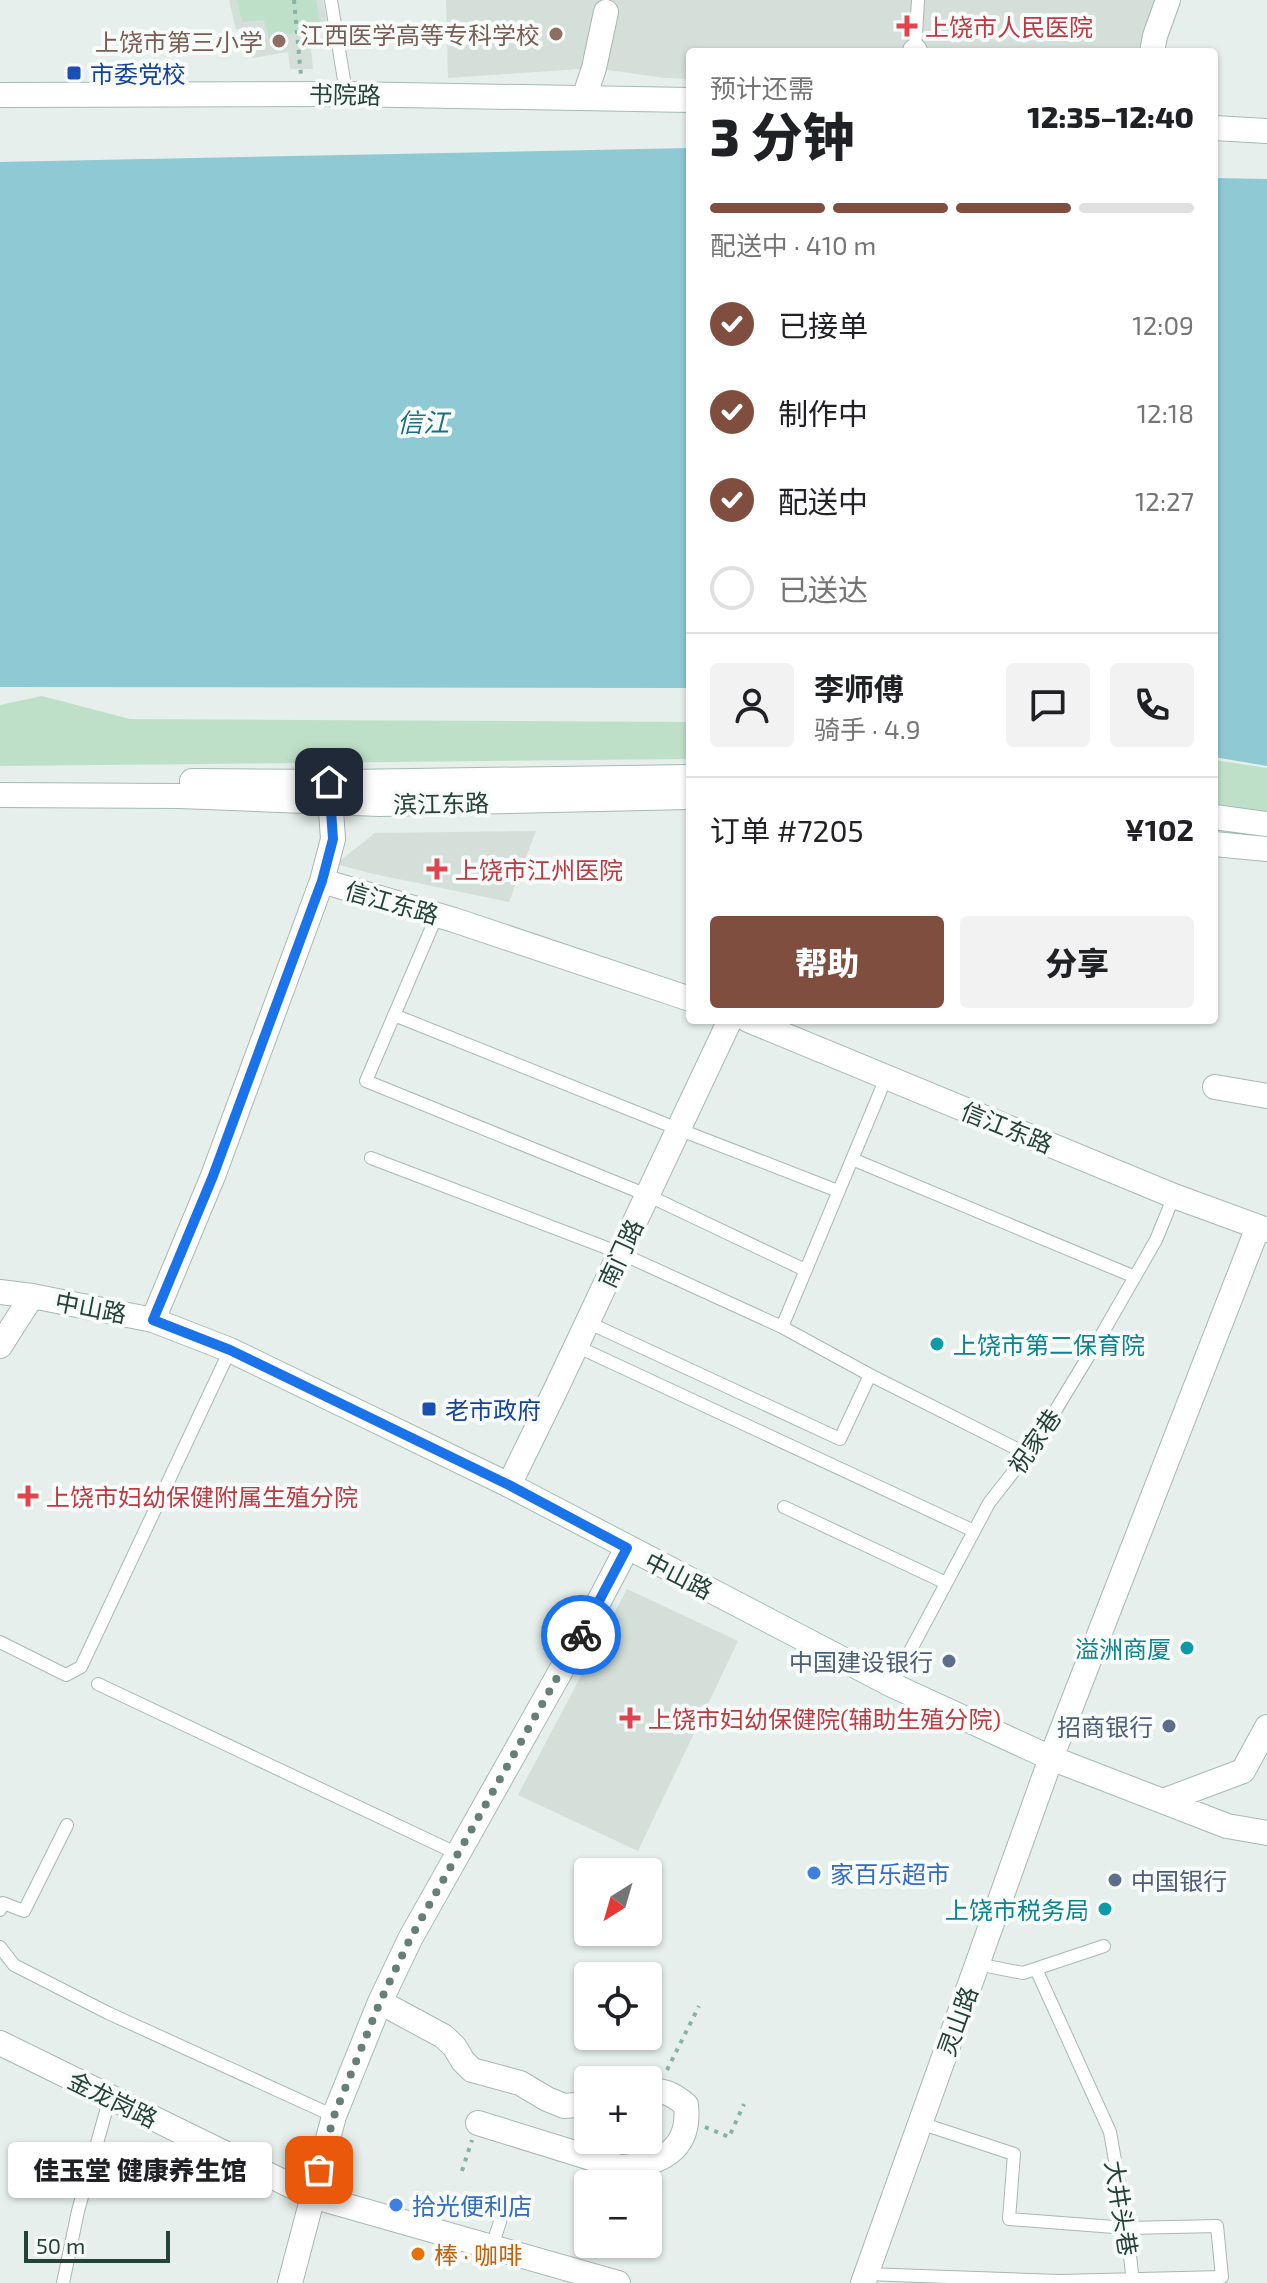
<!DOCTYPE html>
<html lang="zh">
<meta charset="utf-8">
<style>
body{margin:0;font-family:"Exo 2","Noto Sans SC",sans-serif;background:#f2f2f2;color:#202124;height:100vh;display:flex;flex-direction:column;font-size:30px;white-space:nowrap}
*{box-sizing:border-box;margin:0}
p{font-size:26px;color:#757577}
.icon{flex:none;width:44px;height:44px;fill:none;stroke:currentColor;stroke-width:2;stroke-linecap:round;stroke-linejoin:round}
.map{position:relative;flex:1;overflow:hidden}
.details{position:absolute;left:686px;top:48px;width:532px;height:976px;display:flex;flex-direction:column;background:#fff;border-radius:8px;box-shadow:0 2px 6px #0004}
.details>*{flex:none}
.needle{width:52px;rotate:217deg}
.controls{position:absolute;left:574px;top:1858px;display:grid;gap:16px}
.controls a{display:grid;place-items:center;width:88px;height:88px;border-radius:8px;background:#fff;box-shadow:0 2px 6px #0004;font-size:40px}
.scale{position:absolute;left:24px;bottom:20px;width:146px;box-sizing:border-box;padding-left:8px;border:4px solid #24423a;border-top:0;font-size:22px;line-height:28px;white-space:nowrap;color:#24423a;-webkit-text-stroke:6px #f7fbf9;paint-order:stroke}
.pin{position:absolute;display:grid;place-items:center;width:68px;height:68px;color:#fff;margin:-34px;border-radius:16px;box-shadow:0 4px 12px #0006}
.courier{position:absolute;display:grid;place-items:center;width:80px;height:80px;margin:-40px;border:6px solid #1a73e8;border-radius:50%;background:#fff;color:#222;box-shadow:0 2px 10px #0007}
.bubble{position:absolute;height:56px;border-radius:8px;background:#fff;box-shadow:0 2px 6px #0004;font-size:26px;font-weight:800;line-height:56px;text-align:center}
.summary em{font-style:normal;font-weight:800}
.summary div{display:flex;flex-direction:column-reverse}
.summary{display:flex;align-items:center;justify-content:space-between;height:136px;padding:0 24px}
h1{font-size:52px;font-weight:800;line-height:60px}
.bar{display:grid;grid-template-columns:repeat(4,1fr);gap:12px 8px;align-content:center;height:96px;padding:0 24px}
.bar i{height:10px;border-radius:6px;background:#e0e0e0}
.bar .on{background:#7f4e3f}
.bar p{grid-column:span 4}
.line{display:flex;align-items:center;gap:20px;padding:0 24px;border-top:2px solid #e0e0e0}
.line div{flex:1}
.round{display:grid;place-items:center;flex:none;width:84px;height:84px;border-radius:8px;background:#f2f2f2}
ol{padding:0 24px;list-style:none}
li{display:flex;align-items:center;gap:24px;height:88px}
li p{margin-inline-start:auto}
li .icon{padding:8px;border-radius:50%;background:#7f4e3f;color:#fff;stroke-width:4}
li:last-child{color:#757577}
li i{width:44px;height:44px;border:4px solid #e0e0e0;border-radius:50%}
.action{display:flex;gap:16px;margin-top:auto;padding:16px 24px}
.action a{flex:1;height:92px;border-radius:8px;background:#7f4e3f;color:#fff;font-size:32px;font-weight:800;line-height:92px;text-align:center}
.action a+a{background:#f2f2f2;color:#202124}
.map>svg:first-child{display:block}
.built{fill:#d4dfda}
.green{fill:#bfe0c8}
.water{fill:#8ec9d4}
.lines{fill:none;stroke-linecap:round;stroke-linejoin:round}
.lane-casing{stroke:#a8b8b2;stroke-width:14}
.street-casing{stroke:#a8b8b2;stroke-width:26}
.secondary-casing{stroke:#a4bbb3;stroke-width:26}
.path{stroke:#86b3a5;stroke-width:4;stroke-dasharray:4 6;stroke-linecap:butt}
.lane{stroke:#fff;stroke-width:12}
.street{stroke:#fff;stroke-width:24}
.secondary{stroke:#fff;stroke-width:24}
.done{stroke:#687f78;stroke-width:8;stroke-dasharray:0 14.4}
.route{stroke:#1a73e8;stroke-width:10}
.health-dot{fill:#e0444e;stroke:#f7fbf9;stroke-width:3}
.education-dot{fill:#8d6e63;stroke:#f7fbf9;stroke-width:3}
.transit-dot{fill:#1a4fb4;stroke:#f7fbf9;stroke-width:3}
.culture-dot{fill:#0f9aa8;stroke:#f7fbf9;stroke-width:3}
.service-dot{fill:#5c6f8a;stroke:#f7fbf9;stroke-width:3}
.shop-dot{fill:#3f7fe0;stroke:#f7fbf9;stroke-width:3}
.food-dot{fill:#e8710a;stroke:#f7fbf9;stroke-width:3}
.labels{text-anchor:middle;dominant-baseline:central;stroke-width:8;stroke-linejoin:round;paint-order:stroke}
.health-label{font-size:24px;fill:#be3a42;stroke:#f7fbf9;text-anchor:start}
.education-label{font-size:24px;fill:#785e54;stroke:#f7fbf9;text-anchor:end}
.transit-label{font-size:24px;fill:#164399;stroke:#f7fbf9;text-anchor:start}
.street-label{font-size:24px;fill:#24423a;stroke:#f7fbf9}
.culture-label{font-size:24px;fill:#0d838f;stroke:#f7fbf9;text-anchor:end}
.service-label{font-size:24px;fill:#4e5e75;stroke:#f7fbf9;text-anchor:end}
.shop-label{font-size:24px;fill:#366cbe;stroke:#f7fbf9;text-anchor:start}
.food-label{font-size:24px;fill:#c56008;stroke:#f7fbf9;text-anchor:start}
.water-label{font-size:26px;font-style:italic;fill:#1c6f80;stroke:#f7fbf9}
</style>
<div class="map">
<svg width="1267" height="2283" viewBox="0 0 1267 2283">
<rect width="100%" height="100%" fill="#e6efeb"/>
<path class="built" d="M 229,0 L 323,0 L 328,27 L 309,29 L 313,69 L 290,69 L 288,52 L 252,58 L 245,27 L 236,30 Z
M 446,0 L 1156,0 L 1141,52 L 690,52 L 690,79 L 665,78 L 594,68 L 448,78 Z
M 536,831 L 509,902 L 369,873 L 336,864 L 375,833 Z
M 627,1589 L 738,1641 L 638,1851 L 518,1795 Z"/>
<path class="green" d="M 237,0 L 316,0 L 320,23 L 288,35 L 287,47 L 272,48 L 264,20 L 242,22 Z
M 42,696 L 130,719 L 690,722 L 690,759 L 0,766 L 0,705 Z
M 1214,760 L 1267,768 L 1267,813 L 1214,806 Z"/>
<path class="water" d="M 690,148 L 690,688 L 0,687 L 0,162 Z
M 1214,178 L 1267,179 L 1267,766 L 1214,757 Z"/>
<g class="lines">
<defs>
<path id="lane" d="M 331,0 L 344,80 L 344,94
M 915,51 L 918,0
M 437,915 L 366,1081 L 647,1195 L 805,1270
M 394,1015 L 678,1129 L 838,1191
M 371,1158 L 620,1253 L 782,1327 L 870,1375 L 840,1439 L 587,1322
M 852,1159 L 1135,1277
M 782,1327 L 886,1078
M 576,1346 L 974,1531
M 870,1375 L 1027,1454
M 784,1507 L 946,1583
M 0,1642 L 66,1675 L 81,1667 L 230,1350
M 98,1684 L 458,1854
M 892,1685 L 989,1503 L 1035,1444 L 1102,1334 L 1156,1240 L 1174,1196
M 0,1910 L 3,1903 L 24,1911 L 67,1825
M 0,1947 L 14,1965 L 108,2013 L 334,2116
M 977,1964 L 1023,1973 L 1104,1946
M 1036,1969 L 1110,2132 L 1127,2228 L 1133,2283
M 920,2123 L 1014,2154 L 1009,2219 L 1127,2228 L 1217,2226 L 1222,2277 L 1059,2281
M 492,2246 L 500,2222
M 866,2274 L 1059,2281 L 1059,2283
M 63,2283 L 78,2211 L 110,2097"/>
<path id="street" d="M 915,52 L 915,51
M 1152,52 L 1155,36 L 1168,0
M 584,98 L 594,68 L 606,12
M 322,881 L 454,920 L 690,999
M 748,1020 L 1174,1196 L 1267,1230
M 1215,1087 L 1267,1096
M 153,1320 L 213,1176 L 322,881 L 333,839 L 329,783
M 0,1346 L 32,1296
M 509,1485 L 555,1391 L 730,1020
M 380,2002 L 443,2036 L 454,2046 L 463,2061 L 472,2070 L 520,2083 L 547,2099 L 564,2106 L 588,2104
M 0,2043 L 312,2196 L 618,2283
M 478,2123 L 620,2167 C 660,2165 691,2150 686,2105 C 674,2095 664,2089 648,2091
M 290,2283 L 334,2116 L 380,2002 L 410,1939 L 586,1626 L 627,1548
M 863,2283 L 1051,1758 L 1258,1227"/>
<path id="secondary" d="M 0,95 L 344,94 L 690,100
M 1214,128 L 1267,131
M 192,781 L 347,782 L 690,777
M 0,795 L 180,796 L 380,804 L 690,797
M 1214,817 L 1267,824
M 1214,844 L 1267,849
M 0,1292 L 32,1296 L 153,1320 L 230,1350 L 509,1485 L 892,1685 L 1051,1758 L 1227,1826 L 1267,1833
M 1163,1801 L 1243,1771 L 1267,1727"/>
</defs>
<use href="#lane" class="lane-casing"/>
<use href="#street" class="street-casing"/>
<use href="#secondary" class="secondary-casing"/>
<path class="path" d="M 294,0 L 301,76
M 667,2070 L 699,2006
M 705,2127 L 729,2137 L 744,2104
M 462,2171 L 472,2140"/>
<use href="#lane" class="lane"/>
<use href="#street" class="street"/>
<use href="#secondary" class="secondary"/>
</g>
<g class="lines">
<path class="done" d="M 319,2170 L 334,2116 L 380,2002 L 410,1939 L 581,1635"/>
<path class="route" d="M 329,782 L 333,839 L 322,881 L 213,1176 L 153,1320 L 230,1350 L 509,1485 L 627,1548 L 581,1635"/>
</g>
<g class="health-dot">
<path d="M903 14h8v8h8v8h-8v8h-8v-8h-8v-8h8z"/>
<path d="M433 857h8v8h8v8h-8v8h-8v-8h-8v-8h8z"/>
<path d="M24 1484h8v8h8v8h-8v8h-8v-8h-8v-8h8z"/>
<path d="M626 1706h8v8h8v8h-8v8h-8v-8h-8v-8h8z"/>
</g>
<g class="education-dot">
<circle cx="556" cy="34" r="8"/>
<circle cx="279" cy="41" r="8"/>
</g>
<g class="transit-dot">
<rect x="66" y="65" width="16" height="16" rx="4"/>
<rect x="421" y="1401" width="16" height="16" rx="4"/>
</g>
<g class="culture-dot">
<circle cx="937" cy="1344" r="8"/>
<circle cx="1187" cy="1648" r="8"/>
<circle cx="1105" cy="1909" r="8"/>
</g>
<g class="service-dot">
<circle cx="949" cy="1661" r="8"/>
<circle cx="1169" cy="1726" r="8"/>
<circle cx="1115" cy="1880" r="8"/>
</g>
<g class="shop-dot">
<circle cx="814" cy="1873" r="8"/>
<circle cx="396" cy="2205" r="8"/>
</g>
<circle class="food-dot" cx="418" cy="2254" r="8"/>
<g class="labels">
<g class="health-label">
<text x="925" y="26">上饶市人民医院</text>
<text x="455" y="869">上饶市江州医院</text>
<text x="46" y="1496">上饶市妇幼保健附属生殖分院</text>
<text x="648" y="1718">上饶市妇幼保健院(辅助生殖分院)</text>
</g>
<g class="education-label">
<text x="540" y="34">江西医学高等专科学校</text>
<text x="263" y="41">上饶市第三小学</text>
</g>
<g class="transit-label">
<text x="90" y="73">市委党校</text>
<text x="445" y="1409">老市政府</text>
</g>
<g class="street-label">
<text transform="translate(345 94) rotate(1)">书院路</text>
<text transform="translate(441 803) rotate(-1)">滨江东路</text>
<text transform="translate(392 902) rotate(16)">信江东路</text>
<text transform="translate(1007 1127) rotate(22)">信江东路</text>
<text transform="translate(620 1253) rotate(-65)">南门路</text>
<text transform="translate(91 1307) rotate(11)">中山路</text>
<text transform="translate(1034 1441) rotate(-55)">祝家巷</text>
<text transform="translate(679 1575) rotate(27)">中山路</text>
<text transform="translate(957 2021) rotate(-70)">灵山路</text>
<text transform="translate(113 2099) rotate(26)">金龙岗路</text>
<text transform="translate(1122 2208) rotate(81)">大井头巷</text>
</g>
<g class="culture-label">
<text x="953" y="1344" text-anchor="start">上饶市第二保育院</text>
<text x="1171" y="1648">溢洲商厦</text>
<text x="1089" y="1909">上饶市税务局</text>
</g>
<g class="service-label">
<text x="933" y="1661">中国建设银行</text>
<text x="1153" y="1726">招商银行</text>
<text x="1131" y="1880" text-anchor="start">中国银行</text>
</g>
<g class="shop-label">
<text x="830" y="1873">家百乐超市</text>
<text x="412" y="2205">拾光便利店</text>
</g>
<g class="food-label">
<text x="434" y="2254">棒 · 咖啡</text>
</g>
<g class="water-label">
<text x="423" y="421">信江</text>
</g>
</g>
</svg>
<div class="controls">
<a><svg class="needle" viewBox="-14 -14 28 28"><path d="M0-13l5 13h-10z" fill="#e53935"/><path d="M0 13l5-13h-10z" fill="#757577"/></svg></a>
<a><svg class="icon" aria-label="locate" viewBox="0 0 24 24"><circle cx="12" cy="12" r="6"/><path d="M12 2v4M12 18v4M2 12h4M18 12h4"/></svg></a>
<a>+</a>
<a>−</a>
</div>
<div class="scale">50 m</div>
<div class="pin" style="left:319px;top:2170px;background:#ea580c"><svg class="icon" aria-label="bag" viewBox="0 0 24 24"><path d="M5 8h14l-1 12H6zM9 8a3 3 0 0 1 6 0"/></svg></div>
<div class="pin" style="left:329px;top:782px;background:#1f2937"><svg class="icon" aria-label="home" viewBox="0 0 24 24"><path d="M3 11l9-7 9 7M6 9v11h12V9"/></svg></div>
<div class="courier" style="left:581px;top:1635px"><svg class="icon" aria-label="bike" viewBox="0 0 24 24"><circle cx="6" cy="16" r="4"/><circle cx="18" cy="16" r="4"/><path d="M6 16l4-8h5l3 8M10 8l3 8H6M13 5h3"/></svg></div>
<div class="bubble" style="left:8px;top:2142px;width:264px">佳玉堂 健康养生馆</div>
<section class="details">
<div class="summary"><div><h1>3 分钟</h1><p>预计还需</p></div><em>12:35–12:40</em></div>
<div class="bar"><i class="on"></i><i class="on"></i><i class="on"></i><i></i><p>配送中 · 410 m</p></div>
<ol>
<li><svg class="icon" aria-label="check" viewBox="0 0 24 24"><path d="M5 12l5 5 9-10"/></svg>已接单<p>12:09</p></li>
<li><svg class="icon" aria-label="check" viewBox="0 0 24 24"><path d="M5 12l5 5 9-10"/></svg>制作中<p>12:18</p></li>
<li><svg class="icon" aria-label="check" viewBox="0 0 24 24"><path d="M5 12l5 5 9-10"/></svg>配送中<p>12:27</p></li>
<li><i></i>已送达</li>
</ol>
<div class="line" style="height:144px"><a class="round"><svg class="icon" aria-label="person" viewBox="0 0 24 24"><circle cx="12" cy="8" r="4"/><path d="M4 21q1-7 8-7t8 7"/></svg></a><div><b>李师傅</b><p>骑手 · 4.9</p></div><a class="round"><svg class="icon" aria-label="chat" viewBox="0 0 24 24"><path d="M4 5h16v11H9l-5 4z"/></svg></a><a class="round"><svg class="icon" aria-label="phone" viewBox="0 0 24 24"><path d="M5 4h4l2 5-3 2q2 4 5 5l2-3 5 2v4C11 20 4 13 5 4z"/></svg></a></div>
<div class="line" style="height:104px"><div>订单 #7205</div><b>¥102</b></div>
<div class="action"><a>帮助</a><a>分享</a></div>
</section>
</div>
